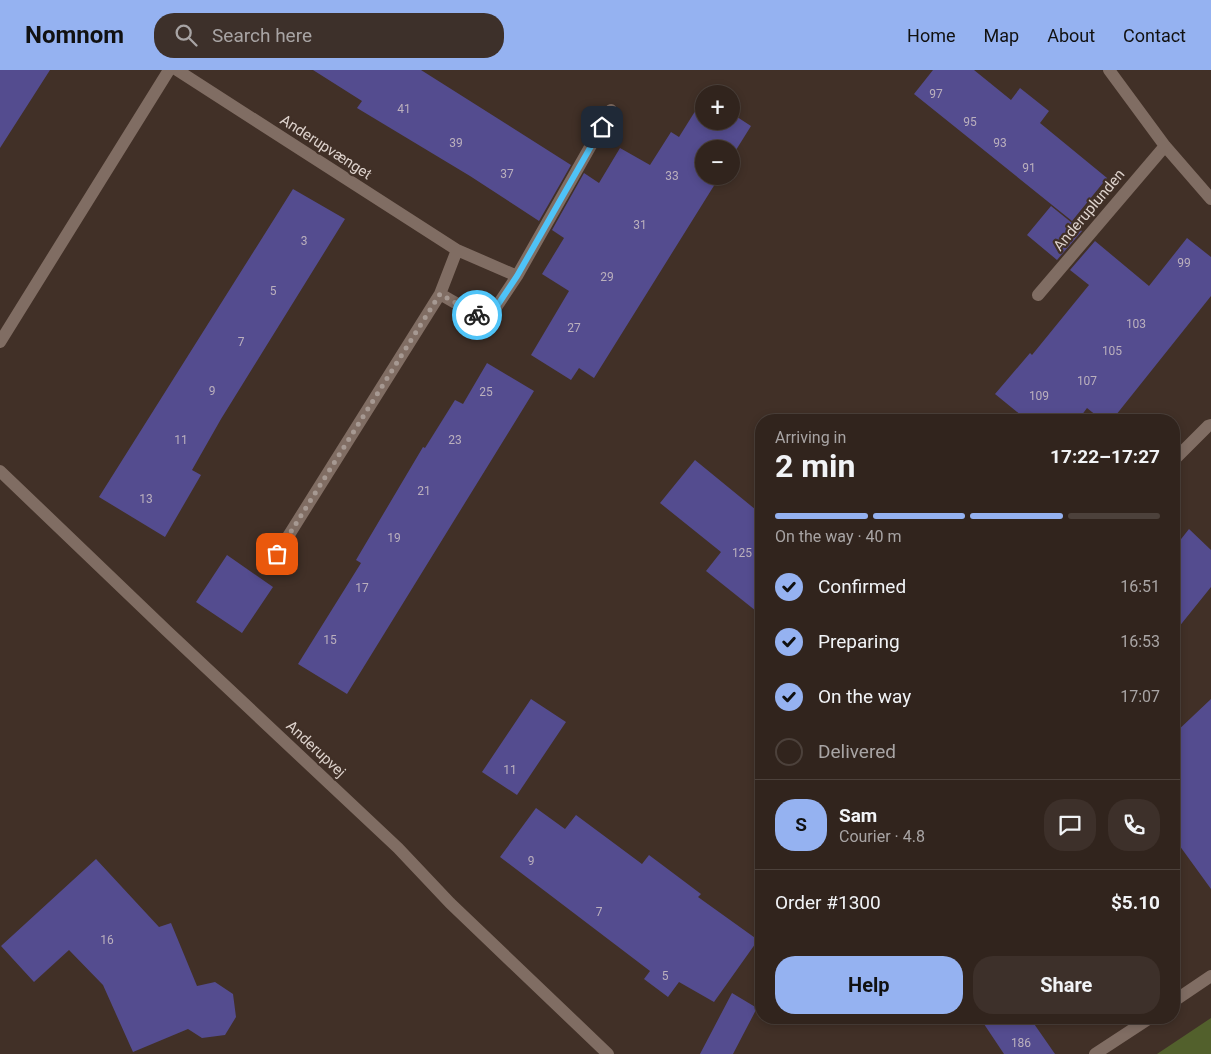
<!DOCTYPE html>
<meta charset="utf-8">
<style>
body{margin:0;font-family:Roboto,sans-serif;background:#3d302a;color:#f1f3f6;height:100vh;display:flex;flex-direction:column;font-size:19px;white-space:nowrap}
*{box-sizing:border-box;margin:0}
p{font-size:16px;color:#a8a4a4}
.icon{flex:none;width:28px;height:28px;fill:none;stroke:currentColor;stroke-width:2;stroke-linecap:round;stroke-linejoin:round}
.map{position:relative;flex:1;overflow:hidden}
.drawer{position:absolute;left:755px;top:344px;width:425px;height:610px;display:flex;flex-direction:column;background:#31241d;border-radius:20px;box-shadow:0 2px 8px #0003,0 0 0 1px #4c413b}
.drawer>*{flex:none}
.fabs{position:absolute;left:695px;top:15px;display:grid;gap:10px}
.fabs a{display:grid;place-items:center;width:45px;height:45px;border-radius:50%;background:#31241d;box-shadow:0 2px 8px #0003,0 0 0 1px #4c413b;font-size:25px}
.pin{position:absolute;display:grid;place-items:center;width:42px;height:42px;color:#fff;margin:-21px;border-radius:10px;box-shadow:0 2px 8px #0006}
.courier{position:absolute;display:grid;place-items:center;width:50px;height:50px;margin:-25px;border:4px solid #4fc3f7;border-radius:50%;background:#fff;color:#222;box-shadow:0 1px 6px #0007}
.headline em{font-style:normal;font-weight:700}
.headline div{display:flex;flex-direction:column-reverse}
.headline{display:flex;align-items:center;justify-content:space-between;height:85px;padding:0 20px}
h1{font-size:32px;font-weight:700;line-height:38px}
.bar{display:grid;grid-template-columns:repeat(4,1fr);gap:8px 5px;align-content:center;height:60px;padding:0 20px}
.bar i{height:6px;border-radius:4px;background:#4c413b}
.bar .active{background:#95b2f1}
.bar p{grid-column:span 4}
.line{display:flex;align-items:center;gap:12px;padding:0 20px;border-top:1px solid #4c413b}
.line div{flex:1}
.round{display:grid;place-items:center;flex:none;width:52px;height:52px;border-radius:20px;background:#3d302a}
ol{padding:0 20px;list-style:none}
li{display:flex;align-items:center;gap:15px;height:55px}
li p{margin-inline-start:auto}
li .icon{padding:5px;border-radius:50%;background:#95b2f1;color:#111;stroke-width:4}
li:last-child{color:#a8a4a4}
li i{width:28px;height:28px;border:2px solid #4c413b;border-radius:50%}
.button{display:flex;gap:10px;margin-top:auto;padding:10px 20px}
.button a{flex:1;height:58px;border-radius:20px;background:#95b2f1;color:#111;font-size:20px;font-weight:700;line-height:58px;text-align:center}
.button a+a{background:#3d302a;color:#f1f3f6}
header{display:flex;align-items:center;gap:30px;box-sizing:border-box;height:70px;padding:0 25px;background:#95b2f1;color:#111}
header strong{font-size:24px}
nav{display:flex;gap:28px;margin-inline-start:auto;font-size:18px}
.search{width:350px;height:45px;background:#3d302a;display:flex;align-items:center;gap:12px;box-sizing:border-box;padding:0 18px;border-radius:20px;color:#a8a4a4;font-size:19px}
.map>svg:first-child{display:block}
.green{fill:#52602c}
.building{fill:#544c8f}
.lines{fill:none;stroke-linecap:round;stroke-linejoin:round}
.minor{stroke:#806d63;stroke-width:12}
.tertiary{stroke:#806d63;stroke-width:12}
.done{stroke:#a69992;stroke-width:5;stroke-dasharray:0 9}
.route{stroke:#4fc3f7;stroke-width:6}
.labels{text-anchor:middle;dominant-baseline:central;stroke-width:4.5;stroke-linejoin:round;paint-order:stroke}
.number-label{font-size:12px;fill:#bbb0bd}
.street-label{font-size:15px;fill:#ddd2cc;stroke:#413027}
</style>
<header>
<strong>Nomnom</strong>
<div class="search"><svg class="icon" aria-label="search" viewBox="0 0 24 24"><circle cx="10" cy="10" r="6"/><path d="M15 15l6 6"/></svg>Search here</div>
<nav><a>Home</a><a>Map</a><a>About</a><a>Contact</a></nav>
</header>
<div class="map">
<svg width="1211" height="984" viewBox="0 0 1211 984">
<rect width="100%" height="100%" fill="#413027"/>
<path class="green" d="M 1211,948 L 1211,984 L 1157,984 Z"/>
<path class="building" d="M 0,0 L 50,0 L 0,78 Z
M 313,0 L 421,0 L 571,95 L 539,151 L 470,106 L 357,38 L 362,31 Z
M 933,0 L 974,0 L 1011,30 L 1020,18 L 1049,41 L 1040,53 L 1107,108 L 1072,151 L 914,24 Z
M 704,27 L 704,51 L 731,51 L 731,43 L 751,56 L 731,88 L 731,79 L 704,79 L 704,106 L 720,106 L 594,308 L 579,298 L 571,310 L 531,285 L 569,221 L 542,204 L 564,168 L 552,160 L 584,103 L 599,113 L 620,78 L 650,95 L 671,62 L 679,67 Z
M 293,119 L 345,149 L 221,349 L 192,400 L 201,405 L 165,467 L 99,427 Z
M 1051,136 L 1082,161 L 1057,190 L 1027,165 Z
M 1187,168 L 1211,187 L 1211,226 L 1112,350 L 1102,350 L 1087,338 L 1078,350 L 1027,350 L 995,324 L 1030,283 L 1032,285 L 1089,215 L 1070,200 L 1095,171 L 1149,216 Z
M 487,293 L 534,321 L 347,624 L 298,594 L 361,493 L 356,490 L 423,377 L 425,378 L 455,330 L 463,334 Z
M 695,390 L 761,444 L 761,545 L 706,501 L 721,482 L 660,433 Z
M 1189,459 L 1211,480 L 1211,517 L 1174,563 L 1174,478 Z
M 227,485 L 273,517 L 242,563 L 196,532 Z
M 531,629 L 566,652 L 517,725 L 482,702 Z
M 1211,629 L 1211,819 L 1174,768 L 1174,664 Z
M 536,738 L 565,759 L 576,745 L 642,794 L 649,785 L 701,824 L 698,827 L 758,870 L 714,932 L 679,912 L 668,927 L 644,909 L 650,901 L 500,787 Z
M 96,789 L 159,857 L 171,853 L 197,916 L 215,912 L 233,924 L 236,947 L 225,965 L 202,968 L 188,959 L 133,982 L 103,915 L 69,880 L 34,912 L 1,876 Z
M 732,923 L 757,938 L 733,984 L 700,984 Z
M 980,948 L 1030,948 L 1055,984 L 1004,984 Z"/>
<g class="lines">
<path class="minor" d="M 177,0 L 457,180 L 517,206 L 487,251 L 440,224 L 457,180
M 1109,0 L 1165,76 L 1211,129
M 517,206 L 611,40
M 1038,225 L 1165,76
M 0,272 L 169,0
M 1174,390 L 1208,356 L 1211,355
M 277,484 L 440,224"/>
<path class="tertiary" d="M 0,401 L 167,561 L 398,778 L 450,833 L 608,984
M 1174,931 L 1211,906
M 1095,984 L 1150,948"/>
</g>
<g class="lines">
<path class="done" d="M 277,484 L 440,224 L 477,245"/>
<path class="route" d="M 477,245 L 487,251 L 517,206 L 602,57"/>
</g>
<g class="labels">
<g class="number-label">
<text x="936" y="24">97</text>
<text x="404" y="39">41</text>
<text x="970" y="52">95</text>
<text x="456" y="73">39</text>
<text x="1000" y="73">93</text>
<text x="1029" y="98">91</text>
<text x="507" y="104">37</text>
<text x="672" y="106">33</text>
<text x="640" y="155">31</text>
<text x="304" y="171">3</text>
<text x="1184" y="193">99</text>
<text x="607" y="207">29</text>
<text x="273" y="221">5</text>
<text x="1136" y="254">103</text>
<text x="574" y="258">27</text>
<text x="241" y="272">7</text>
<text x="1112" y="281">105</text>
<text x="1087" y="311">107</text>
<text x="212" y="321">9</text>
<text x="486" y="322">25</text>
<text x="1039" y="326">109</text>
<text x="181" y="370">11</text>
<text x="455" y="370">23</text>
<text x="424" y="421">21</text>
<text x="146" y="429">13</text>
<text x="394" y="468">19</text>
<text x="742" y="483">125</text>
<text x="362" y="518">17</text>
<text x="330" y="570">15</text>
<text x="510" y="700">11</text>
<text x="531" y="791">9</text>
<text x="599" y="842">7</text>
<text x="107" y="870">16</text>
<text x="665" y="906">5</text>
<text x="1021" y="973">186</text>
</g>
<g class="street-label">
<text transform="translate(326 77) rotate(33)">Anderupvænget</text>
<text transform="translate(1089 140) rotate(-50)">Anderuplunden</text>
<text transform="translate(316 679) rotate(43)">Anderupvej</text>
</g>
</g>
</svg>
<div class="fabs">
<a>+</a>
<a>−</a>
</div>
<div class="pin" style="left:277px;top:484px;background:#ea580c"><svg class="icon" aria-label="bag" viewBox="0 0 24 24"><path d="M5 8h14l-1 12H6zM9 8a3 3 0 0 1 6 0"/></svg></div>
<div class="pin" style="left:602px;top:57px;background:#1f2937"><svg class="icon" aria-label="home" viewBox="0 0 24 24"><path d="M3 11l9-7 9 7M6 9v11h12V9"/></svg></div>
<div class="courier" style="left:477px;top:245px"><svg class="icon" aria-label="bike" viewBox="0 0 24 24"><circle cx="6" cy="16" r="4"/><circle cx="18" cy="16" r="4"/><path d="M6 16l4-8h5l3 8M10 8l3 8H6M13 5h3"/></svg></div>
<section class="drawer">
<div class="headline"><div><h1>2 min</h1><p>Arriving in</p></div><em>17:22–17:27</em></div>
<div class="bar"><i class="active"></i><i class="active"></i><i class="active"></i><i></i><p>On the way · 40 m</p></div>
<ol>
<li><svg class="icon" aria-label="check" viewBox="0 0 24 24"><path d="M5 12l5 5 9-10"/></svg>Confirmed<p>16:51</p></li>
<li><svg class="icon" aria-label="check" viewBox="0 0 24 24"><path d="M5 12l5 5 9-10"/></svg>Preparing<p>16:53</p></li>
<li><svg class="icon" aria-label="check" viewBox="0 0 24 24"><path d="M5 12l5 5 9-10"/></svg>On the way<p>17:07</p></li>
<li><i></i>Delivered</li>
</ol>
<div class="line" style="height:90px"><b class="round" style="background:#95b2f1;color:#111">S</b><div><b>Sam</b><p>Courier · 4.8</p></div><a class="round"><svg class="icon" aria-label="chat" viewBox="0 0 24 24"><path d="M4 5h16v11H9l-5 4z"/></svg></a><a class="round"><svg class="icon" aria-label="phone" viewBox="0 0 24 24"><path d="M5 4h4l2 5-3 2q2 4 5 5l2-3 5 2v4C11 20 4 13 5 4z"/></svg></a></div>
<div class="line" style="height:65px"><div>Order #1300</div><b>$5.10</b></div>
<div class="button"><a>Help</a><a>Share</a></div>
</section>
</div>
